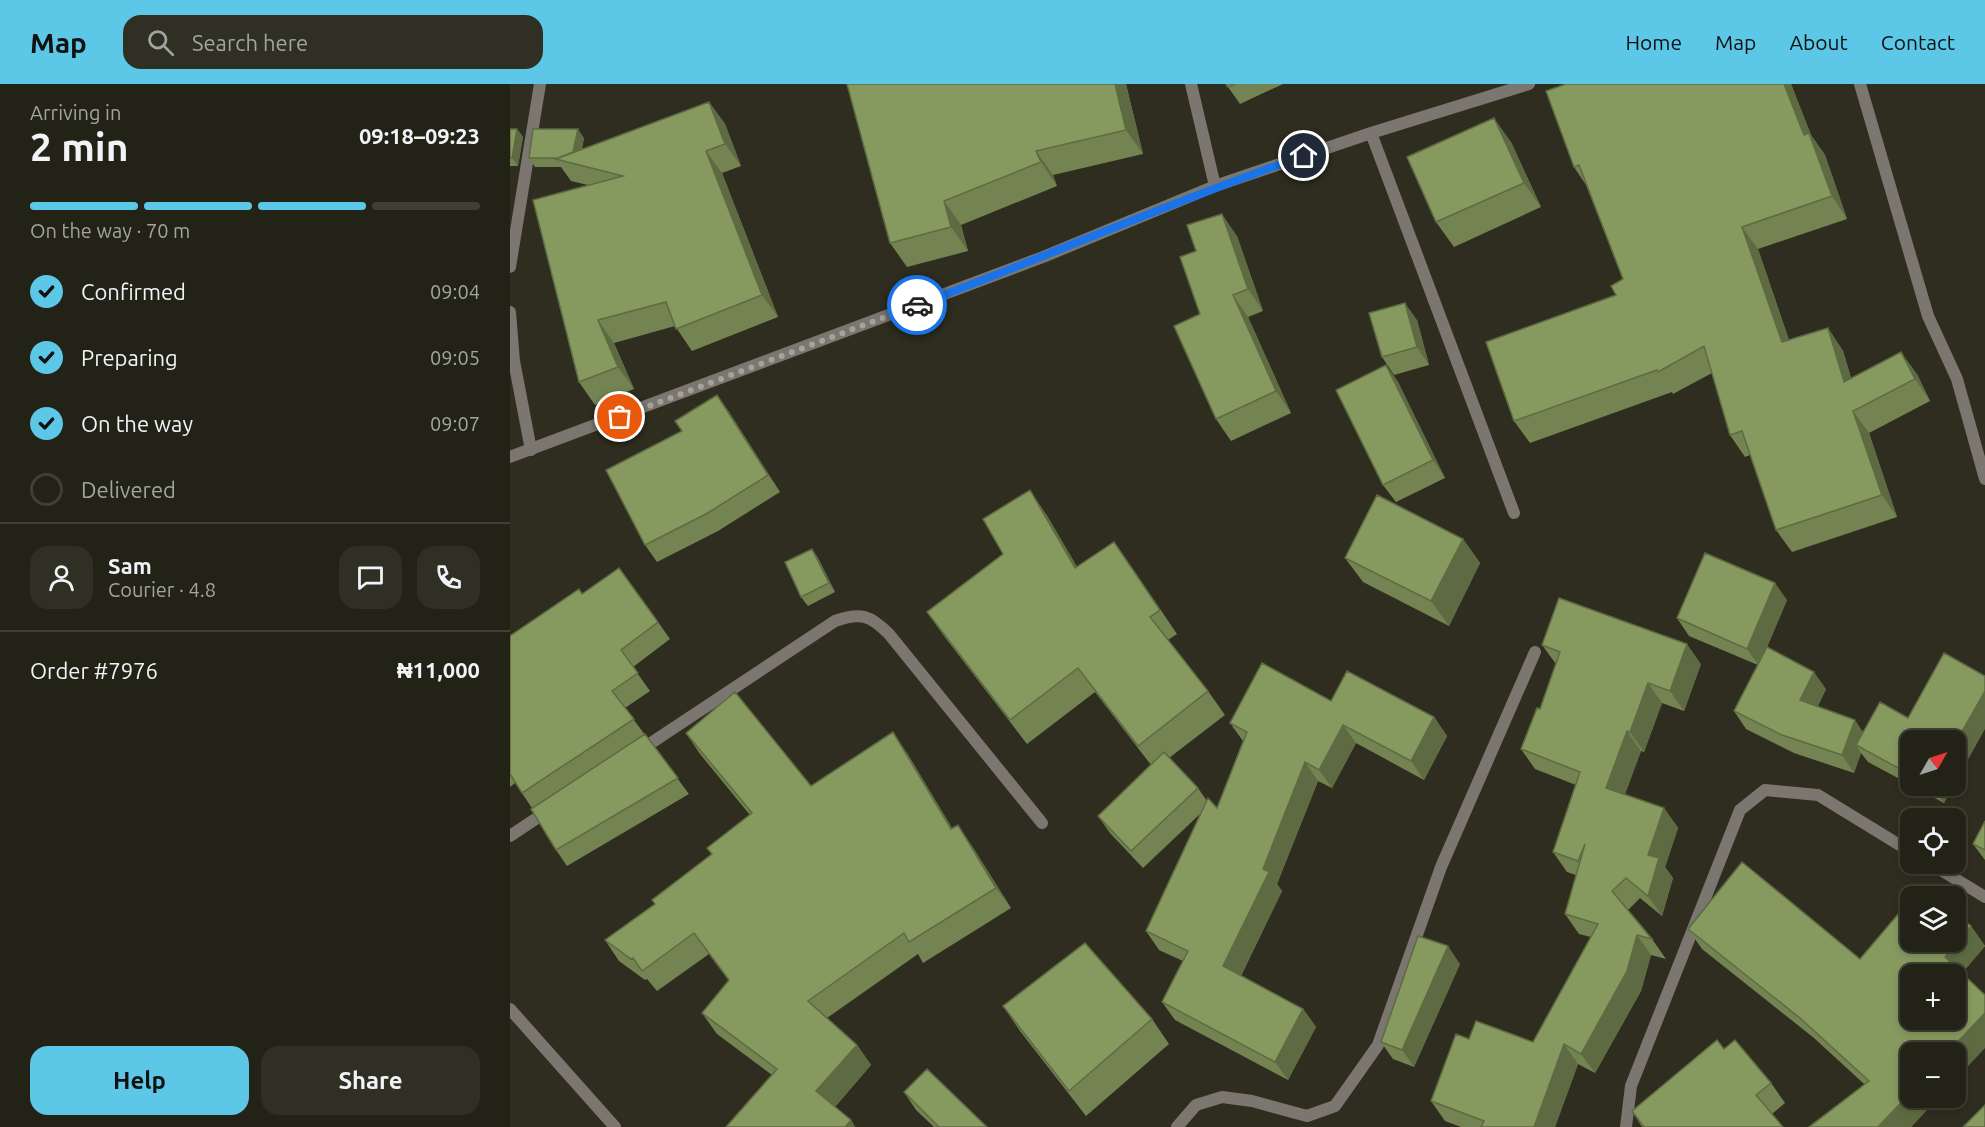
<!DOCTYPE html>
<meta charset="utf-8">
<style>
body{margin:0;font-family:Ubuntu,sans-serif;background:#2f2f24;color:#f1f3f6;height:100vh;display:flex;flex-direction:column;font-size:22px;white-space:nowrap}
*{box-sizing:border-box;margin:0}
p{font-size:20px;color:#a3a4a1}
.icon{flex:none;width:33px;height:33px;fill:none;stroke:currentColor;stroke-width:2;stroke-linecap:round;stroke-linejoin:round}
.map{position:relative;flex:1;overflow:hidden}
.drawer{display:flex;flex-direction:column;background:#232217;width:510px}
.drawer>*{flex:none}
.needle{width:39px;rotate:51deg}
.fabs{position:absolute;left:1390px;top:646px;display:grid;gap:12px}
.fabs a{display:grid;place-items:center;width:66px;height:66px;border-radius:12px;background:#232217;box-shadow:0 3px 9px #0003,0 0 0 2px #403f36;font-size:30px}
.pin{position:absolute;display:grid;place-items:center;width:51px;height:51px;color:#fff;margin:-26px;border:3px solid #fff;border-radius:50%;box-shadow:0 2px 6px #0007}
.courier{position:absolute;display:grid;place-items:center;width:60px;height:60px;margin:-30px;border:4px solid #1a73e8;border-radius:50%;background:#fff;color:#222;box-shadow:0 2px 8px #0007}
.overview em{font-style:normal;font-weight:700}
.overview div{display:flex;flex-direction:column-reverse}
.overview{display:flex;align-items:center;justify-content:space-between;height:102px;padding:0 30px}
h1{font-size:39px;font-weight:700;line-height:45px}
.bar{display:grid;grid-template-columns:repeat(4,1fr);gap:9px 6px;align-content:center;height:72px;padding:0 30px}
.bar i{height:8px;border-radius:4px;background:#403f36}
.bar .current{background:#5cc7e7}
.bar p{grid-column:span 4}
.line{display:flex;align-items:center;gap:15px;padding:0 30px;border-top:2px solid #403f36}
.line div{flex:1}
.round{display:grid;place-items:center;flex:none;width:63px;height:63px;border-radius:18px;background:#2f2f24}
ol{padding:0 30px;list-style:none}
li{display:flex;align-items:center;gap:18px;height:66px}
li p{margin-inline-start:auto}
li .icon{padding:6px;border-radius:50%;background:#5cc7e7;color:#111;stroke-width:4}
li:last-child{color:#a3a4a1}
li i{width:33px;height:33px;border:3px solid #403f36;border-radius:50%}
.button{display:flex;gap:12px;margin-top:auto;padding:12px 30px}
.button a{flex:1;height:69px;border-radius:18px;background:#5cc7e7;color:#111;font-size:24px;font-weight:700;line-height:69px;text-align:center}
.button a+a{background:#2f2f24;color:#f1f3f6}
header{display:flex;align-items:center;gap:36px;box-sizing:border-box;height:84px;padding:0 30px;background:#5cc7e7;color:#111}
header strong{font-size:28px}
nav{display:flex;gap:33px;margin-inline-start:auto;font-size:21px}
.search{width:420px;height:54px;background:#2f2f24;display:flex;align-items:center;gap:15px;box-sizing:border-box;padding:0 21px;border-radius:18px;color:#a3a4a1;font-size:22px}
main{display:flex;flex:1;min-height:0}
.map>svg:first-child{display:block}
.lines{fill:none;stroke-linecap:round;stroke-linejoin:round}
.minor{stroke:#7b7670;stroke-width:12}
.wall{fill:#738452}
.shaded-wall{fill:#5e6b42}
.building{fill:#86995f;stroke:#5e6b42;stroke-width:1.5;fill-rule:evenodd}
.done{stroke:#a5a399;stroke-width:6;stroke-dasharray:0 10.8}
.route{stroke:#1a73e8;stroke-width:8}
</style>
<header>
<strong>Map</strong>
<div class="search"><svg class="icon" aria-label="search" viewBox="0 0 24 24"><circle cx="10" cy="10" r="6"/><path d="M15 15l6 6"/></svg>Search here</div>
<nav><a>Home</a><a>Map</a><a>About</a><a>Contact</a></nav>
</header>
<main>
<section class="drawer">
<div class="overview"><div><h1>2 min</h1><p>Arriving in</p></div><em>09:18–09:23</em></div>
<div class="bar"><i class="current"></i><i class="current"></i><i class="current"></i><i></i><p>On the way · 70 m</p></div>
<ol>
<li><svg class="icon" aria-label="check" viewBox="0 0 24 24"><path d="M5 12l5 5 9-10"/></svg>Confirmed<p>09:04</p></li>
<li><svg class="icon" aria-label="check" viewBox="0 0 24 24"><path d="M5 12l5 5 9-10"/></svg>Preparing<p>09:05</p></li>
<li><svg class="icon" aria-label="check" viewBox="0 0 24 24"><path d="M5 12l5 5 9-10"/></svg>On the way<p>09:07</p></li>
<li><i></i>Delivered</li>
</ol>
<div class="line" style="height:108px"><a class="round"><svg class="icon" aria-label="person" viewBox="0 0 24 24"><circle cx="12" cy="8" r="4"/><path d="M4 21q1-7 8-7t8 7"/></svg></a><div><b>Sam</b><p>Courier · 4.8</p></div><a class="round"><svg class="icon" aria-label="chat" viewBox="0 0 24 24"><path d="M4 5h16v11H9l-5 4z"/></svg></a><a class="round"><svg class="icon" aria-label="phone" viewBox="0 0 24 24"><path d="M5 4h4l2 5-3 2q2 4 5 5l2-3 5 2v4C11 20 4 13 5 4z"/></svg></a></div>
<div class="line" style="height:78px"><div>Order #7976</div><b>₦11,000</b></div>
<div class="button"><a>Help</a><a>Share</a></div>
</section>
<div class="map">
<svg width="1475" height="1043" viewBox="0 0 1475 1043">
<rect width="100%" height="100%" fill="#2f2d1f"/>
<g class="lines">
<path class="minor" d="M 681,0 L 705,102
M 1350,0 L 1418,232 L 1447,295 L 1475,395
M 861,49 L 1004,429
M 0,183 L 30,0
M 0,228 L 4,277 L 21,366
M 0,373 L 533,173 L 705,102 L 861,49 L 1019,0
M 129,667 L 325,537 C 351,528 360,531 379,550 L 532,739
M 0,752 L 39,726
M 1421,780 L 1475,813
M 0,925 L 105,1043
M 667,1043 L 686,1021 L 712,1013 L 742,1017 L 797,1032 L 825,1022 L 868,961 L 931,783 L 1025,568
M 1116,1043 L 1121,1002 L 1230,726 L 1255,706 L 1308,711 L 1401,768"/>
</g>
<path class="wall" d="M 337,0 L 616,0 L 633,70 L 543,91 L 547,102 L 451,141 L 458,167 L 397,183 L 380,159 Z
M 716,0 L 773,0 L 730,20 Z
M 1056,0 L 1281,0 L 1301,51 L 1315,71 L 1337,135 L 1248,165 L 1279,256 L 1318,244 L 1333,267 L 1341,294 L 1407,290 L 1420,317 L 1359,349 L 1387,433 L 1282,468 L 1266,446 L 1240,371 L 1235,373 L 1220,351 L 1202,289 L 1163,310 L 1162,308 L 1020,359 L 1004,337 L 1106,211 L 1113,195 L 1076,101 L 1064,83 Z
M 199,18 L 215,40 L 231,82 L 212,89 L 268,233 L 182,267 L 165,242 L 104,259 L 124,305 L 85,321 L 69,298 L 78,101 L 61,97 L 51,83 L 25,83 L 19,74 L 74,54 L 72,65 Z
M 0,45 L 7,45 L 13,53 L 8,82 L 0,82 Z
M 1001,58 L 1031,123 L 944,163 L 926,138 Z
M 727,152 L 753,227 L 738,233 L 781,329 L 721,357 L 706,335 L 690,230 Z
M 907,236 L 919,281 L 884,291 L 872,273 Z
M 876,281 L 888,298 L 935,394 L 886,418 L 873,401 Z
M 207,311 L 219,328 L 270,408 L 208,447 L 147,478 L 135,461 L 172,347 Z
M 536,430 L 567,483 L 621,482 L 667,550 L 658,556 L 698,607 L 715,631 L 659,674 L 688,704 L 697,717 L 707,724 L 733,657 L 720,639 L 821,617 L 924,633 L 937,652 L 914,696 L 846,659 L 822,704 L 808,697 L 767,800 L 772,807 L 731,892 L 793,925 L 806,943 L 778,996 L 665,936 L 652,918 L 673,877 L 649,866 L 636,847 L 690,730 L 633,784 L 600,749 L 588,732 L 641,681 L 585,608 L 517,660 L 434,552 L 417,528 L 493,470 Z
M 953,455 L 970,479 L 939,542 L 853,498 L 835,474 Z
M 302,465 L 308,474 L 325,508 L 298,522 L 291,513 Z
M 72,510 L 148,538 L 160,555 L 123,583 L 140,607 L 115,624 L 179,710 L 57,782 L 46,766 L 22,724 L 5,699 L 0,703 L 0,552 Z
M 1277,516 L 1257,563 L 1316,605 L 1308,622 L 1353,648 L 1401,657 L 1401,701 L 1358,678 L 1351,669 L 1344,689 L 1284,669 L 1236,645 L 1224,627 L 1248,581 L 1179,552 L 1167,534 Z
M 1032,561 L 1191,580 L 1174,627 L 1152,619 L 1134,668 L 1131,667 L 1115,710 L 1154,724 L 1168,744 L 1155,783 L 1163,794 L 1152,832 L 1130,814 L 1118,826 L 1142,855 L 1156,875 L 1141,871 L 1131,907 L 1085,989 L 1068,980 L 1045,1043 L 951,1043 L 935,1037 L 921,1017 L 959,955 L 1023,958 L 1081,853 L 1069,850 L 1055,830 L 1066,791 L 1057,788 L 1043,768 L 1066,701 L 1025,685 L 1011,665 L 1030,625 L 1046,580 Z
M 176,649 L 301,702 L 397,669 L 442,744 L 462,762 L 501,824 L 413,879 L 408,870 L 317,934 L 347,961 L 361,981 L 325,1023 L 341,1036 L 345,1043 L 216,1043 L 262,991 L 207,950 L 192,929 L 219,897 L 199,870 L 147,907 L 137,895 L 135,896 L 109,877 L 95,856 L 145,820 L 202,771 L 197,764 L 240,731 L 190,670 Z
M 1402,702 L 1443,702 L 1434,719 Z
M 1475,737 L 1475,776 L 1463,760 Z
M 1461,842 L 1475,862 L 1452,889 L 1401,1014 L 1428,1014 L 1401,1043 L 1304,954 L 1192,865 L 1178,845 L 1350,875 Z
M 950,880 L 904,983 L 883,975 L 871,958 Z
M 493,922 L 642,935 L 659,960 L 576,1032 L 510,947 Z
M 1214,965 L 1261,999 L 1275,1019 L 1262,1030 L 1273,1043 L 1132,1043 L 1122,1027 Z
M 394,1008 L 477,1043 L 424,1043 L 406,1026 Z"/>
<path class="shaded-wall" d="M 605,0 L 616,0 L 633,70 L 616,46 Z
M 1274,0 L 1281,0 L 1301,51 L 1315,71 L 1337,135 L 1322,112 L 1294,51 Z
M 199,18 L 215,40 L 231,82 L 215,60 Z
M 984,34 L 1001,58 L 1031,123 L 1014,99 Z
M 7,45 L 13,53 L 8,82 L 2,74 Z
M 68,45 L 74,54 L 68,80 L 61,74 Z
M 196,67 L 212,89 L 268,233 L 252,211 Z
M 526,67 L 543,91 L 547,102 L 531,78 Z
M 434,117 L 451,141 L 458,167 L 441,143 Z
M 712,130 L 727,152 L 753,227 L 738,205 Z
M 1232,143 L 1248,165 L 1287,280 L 1272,258 Z
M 723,211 L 738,233 L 781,329 L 766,307 Z
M 895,219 L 907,236 L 919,281 L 907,263 Z
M 88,236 L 104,259 L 124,305 L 108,283 Z
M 1318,244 L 1333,267 L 1349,320 L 1334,298 Z
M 1391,268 L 1407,290 L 1420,317 L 1405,295 Z
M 876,281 L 888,298 L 935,394 L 923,376 Z
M 207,311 L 219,328 L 270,408 L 258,391 Z
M 1343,327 L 1359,349 L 1387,433 L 1372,411 Z
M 520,406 L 536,430 L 582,508 L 565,484 Z
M 953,455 L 970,479 L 939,542 L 921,517 Z
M 302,465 L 308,474 L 325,508 L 319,499 Z
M 1265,499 L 1277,516 L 1249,582 L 1237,565 Z
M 1177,560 L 1191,580 L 1174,627 L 1160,607 Z
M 1304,588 L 1316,605 L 1302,633 L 1290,616 Z
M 1138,599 L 1152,619 L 1134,668 L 1120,648 Z
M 1475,607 L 1475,645 L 1446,697 L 1446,658 Z
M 924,633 L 937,652 L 914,696 L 901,677 Z
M 1345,636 L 1357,654 L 1346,661 L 1351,669 L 1344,689 L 1332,671 Z
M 833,641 L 846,659 L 822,704 L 809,686 Z
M 1117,647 L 1131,667 L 1110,724 L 1096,704 Z
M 383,648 L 397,669 L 455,766 L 441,745 Z
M 795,678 L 808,697 L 767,800 L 772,807 L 726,901 L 713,882 L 753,785 Z
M 1422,702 L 1443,702 L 1434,719 Z
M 1154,724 L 1168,744 L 1155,783 L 1163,794 L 1152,832 L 1138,812 L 1138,771 Z
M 448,741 L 462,762 L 501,824 L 486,804 Z
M 1461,842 L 1475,862 L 1449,893 L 1435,873 Z
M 1127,851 L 1141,871 L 1131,907 L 1085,989 L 1071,970 Z
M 938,862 L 950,880 L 904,983 L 892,966 Z
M 793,925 L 806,943 L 778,996 L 765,978 Z
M 1475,929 L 1475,964 L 1446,995 L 1446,969 L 1437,969 Z
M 1054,960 L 1068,980 L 1045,1043 L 1024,1043 Z
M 347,961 L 361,981 L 320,1028 L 306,1007 Z
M 1401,1008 L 1401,1014 L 1428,1014 L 1401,1043 L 1368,1043 Z
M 341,1036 L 345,1043 L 335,1043 Z"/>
<path class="building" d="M 337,0 L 605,0 L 616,46 L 526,67 L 531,78 L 434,117 L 441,143 L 380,159 Z
M 716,0 L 725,0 L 718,3 Z
M 1056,0 L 1274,0 L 1294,51 L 1299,49 L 1322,112 L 1232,143 L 1272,258 L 1318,244 L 1334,298 L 1391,268 L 1405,295 L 1343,327 L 1372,411 L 1266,446 L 1232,347 L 1220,351 L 1194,262 L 1148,288 L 1147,286 L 1004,337 L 976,258 L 1106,211 L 1101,202 L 1113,195 L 1069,81 L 1064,83 L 1036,7 Z
M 199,18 L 215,60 L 196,67 L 252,211 L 166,245 L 156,218 L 88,236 L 108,283 L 69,298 L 23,116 L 113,92 L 46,75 Z
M 984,34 L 1014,99 L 926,138 L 897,73 Z
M 0,45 L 7,45 L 2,74 L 0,74 Z
M 23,45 L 68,45 L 63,68 L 48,74 L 19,74 Z
M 712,130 L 738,205 L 723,211 L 766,307 L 706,335 L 664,242 L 690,230 L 670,173 L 686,167 L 677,141 Z
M 895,219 L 907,263 L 872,273 L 859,229 Z
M 876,281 L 923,376 L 873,401 L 826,306 Z
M 207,311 L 258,391 L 196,430 L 135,461 L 96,386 L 172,347 L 165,337 Z
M 520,406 L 565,484 L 604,458 L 650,526 L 640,533 L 698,607 L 628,662 L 568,584 L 500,636 L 417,528 L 493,470 L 473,435 Z
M 867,411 L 953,455 L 921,517 L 835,474 Z
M 302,465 L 319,499 L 291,513 L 275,478 Z
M 1195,469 L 1265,499 L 1237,565 L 1167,534 Z
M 109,484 L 148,538 L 111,566 L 128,589 L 102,607 L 124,635 L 12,709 L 0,690 L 0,552 L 69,505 L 72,510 Z
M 1049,514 L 1177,560 L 1160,607 L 1138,599 L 1120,648 L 1117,647 L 1096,704 L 1154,724 L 1138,771 L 1149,774 L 1138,812 L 1116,794 L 1102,807 L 1142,855 L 1127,851 L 1117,887 L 1071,970 L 1054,960 L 1024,1043 L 971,1043 L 974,1037 L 921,1017 L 946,950 L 959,955 L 966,937 L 1023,958 L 1088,840 L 1055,830 L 1075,760 L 1068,777 L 1043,768 L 1070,688 L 1011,665 L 1027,624 L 1030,625 L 1050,568 L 1032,561 Z
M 1257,563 L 1304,588 L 1290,616 L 1345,636 L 1332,671 L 1272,651 L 1224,627 Z
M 1434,569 L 1475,592 L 1475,607 L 1446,658 L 1446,657 L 1401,657 L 1401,691 L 1346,661 L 1370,618 L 1398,634 Z
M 752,579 L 821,617 L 837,587 L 924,633 L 901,677 L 833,641 L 809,686 L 795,678 L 753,785 L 759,788 L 713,882 L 793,925 L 765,978 L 652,918 L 678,867 L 636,847 L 698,714 L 707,724 L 737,648 L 720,639 Z
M 225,608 L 301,702 L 383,648 L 441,745 L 448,741 L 486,804 L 399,858 L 394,849 L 298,917 L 347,961 L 306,1007 L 341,1036 L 335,1043 L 216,1043 L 267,985 L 192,929 L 219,896 L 184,849 L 132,887 L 123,874 L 121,875 L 95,856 L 145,820 L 142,816 L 202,770 L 197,764 L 242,729 L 176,649 Z
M 135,650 L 168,694 L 46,766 L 21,725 Z
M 654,668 L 688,704 L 621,767 L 588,732 Z
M 1475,737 L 1475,766 L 1463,760 Z
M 1232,778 L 1350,875 L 1401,815 L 1401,858 L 1446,858 L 1446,830 L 1461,842 L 1435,873 L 1475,911 L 1475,929 L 1437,969 L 1401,969 L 1401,1008 L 1368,1043 L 1299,1043 L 1359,997 L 1290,934 L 1178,845 ZM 1401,891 L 1446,891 L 1446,936 L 1401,936 Z
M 1412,802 L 1426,813 L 1403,813 Z
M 908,852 L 938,862 L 892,966 L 871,958 Z
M 575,859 L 642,935 L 559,1007 L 493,922 Z
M 1207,956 L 1214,965 L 1225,956 L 1261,999 L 1246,1011 L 1273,1043 L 1134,1043 L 1122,1027 Z
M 417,985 L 477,1043 L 429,1043 L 394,1008 Z
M 1475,1021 L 1475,1043 L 1453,1043 Z"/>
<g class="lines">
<path class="done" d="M 110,333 L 407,221"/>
<path class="route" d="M 407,221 C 536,173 663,117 794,72"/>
</g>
</svg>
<div class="fabs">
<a><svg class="needle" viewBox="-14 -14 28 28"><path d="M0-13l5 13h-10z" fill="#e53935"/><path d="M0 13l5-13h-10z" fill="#a3a4a1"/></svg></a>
<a><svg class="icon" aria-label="locate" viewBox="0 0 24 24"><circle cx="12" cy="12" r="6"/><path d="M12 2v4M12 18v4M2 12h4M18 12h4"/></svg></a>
<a><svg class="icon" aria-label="layers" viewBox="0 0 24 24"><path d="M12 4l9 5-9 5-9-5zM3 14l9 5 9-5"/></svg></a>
<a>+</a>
<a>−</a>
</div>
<div class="pin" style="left:110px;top:333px;background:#ea580c"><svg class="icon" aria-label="bag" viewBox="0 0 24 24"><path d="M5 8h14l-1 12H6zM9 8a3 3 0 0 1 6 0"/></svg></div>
<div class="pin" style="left:794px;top:72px;background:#1f2937"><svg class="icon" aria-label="home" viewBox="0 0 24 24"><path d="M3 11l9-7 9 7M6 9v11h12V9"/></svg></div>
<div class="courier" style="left:407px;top:221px"><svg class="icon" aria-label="car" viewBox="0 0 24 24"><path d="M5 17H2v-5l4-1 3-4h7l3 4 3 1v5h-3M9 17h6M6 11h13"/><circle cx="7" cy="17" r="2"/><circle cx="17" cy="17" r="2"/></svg></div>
</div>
</main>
